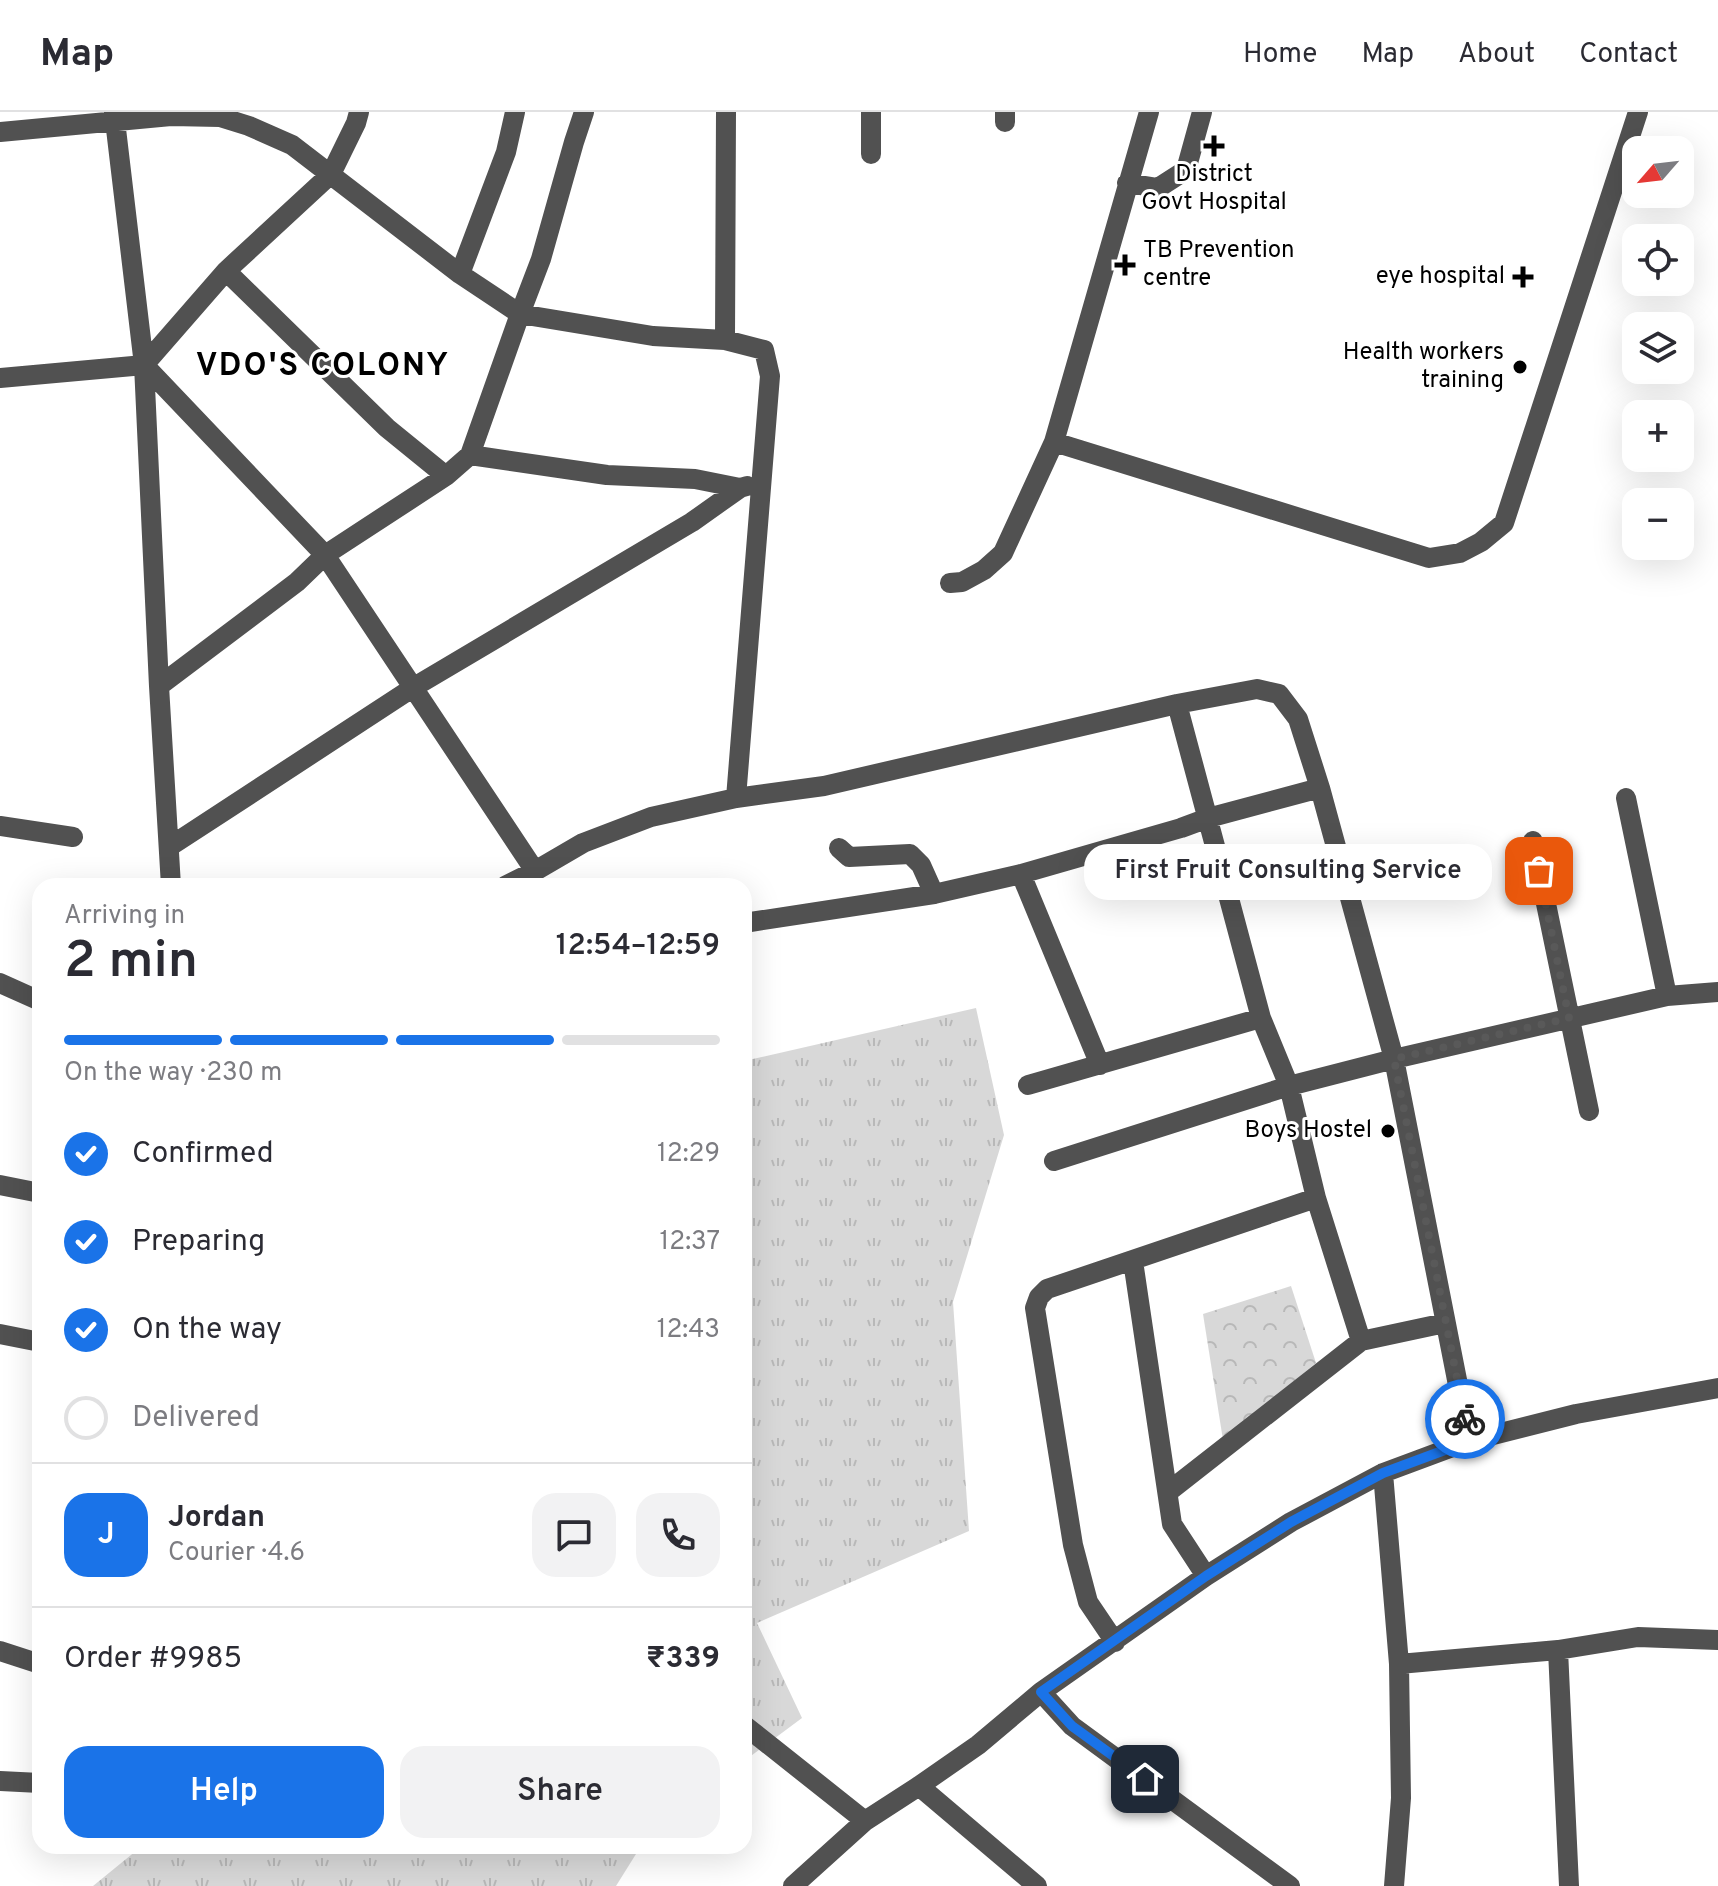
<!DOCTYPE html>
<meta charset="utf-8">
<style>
body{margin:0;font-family:Overpass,sans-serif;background:#f2f2f3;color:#2b2b33;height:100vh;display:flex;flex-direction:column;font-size:30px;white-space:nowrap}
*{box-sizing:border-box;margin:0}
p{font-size:26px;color:#7c7c81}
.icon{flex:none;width:44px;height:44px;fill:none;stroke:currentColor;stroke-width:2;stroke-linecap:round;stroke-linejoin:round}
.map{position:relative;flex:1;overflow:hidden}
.details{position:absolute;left:32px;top:766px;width:720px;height:976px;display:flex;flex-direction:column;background:#fff;border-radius:24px;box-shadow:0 8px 32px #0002}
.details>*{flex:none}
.needle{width:52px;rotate:242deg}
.buttons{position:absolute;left:1622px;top:24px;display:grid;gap:16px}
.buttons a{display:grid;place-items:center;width:72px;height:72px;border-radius:16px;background:#fff;box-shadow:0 8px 32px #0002;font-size:40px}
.pin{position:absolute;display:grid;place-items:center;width:68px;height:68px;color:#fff;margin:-34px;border-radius:16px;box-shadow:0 4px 12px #0006}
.courier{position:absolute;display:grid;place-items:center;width:80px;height:80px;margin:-40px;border:6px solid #1a73e8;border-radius:50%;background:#fff;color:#222;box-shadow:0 2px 10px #0007}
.bubble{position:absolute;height:56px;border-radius:24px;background:#fff;box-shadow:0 8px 32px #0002;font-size:26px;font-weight:600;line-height:56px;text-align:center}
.head em{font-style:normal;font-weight:600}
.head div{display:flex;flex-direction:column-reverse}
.head{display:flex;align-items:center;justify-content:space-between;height:136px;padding:0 32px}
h1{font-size:52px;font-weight:600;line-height:60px}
.bar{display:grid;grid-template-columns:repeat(4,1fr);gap:12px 8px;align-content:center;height:96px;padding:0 32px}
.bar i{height:10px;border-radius:6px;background:#e1e1e2}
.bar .selected{background:#1a73e8}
.bar p{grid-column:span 4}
.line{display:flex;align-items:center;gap:20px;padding:0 32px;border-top:2px solid #e1e1e2}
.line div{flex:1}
.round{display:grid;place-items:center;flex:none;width:84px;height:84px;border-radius:24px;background:#f2f2f3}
ol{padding:0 32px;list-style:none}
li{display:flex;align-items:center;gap:24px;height:88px}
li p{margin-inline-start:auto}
li .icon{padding:8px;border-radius:50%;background:#1a73e8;color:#fff;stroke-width:4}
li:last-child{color:#7c7c81}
li i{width:44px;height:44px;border:4px solid #e1e1e2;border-radius:50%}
.cta{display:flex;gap:16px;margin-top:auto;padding:16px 32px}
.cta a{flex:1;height:92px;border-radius:24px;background:#1a73e8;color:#fff;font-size:32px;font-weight:600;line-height:92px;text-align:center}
.cta a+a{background:#f2f2f3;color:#2b2b33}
header{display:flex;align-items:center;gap:48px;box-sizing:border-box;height:112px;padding:0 40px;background:#fff;border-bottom:2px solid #e1e1e2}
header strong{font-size:38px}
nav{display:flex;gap:44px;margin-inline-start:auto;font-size:28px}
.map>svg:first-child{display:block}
.grass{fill:url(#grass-tufts)}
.forest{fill:url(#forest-crowns)}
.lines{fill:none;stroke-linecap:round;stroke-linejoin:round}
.minor{stroke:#515151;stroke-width:20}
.done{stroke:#595959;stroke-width:8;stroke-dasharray:0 14.4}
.route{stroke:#1a73e8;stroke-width:10}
.poi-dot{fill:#000;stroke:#fff;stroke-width:3}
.labels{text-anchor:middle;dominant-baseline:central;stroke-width:6;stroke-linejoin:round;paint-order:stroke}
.poi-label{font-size:24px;fill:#000;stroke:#fff;text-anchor:end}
.district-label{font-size:32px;font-weight:bold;letter-spacing:2px;fill:#000;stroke:#fff}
</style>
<header>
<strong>Map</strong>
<nav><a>Home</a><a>Map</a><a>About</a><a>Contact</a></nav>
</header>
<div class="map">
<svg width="1718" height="1774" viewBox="0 0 1718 1774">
<defs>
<pattern id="grass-tufts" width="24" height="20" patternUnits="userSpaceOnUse" patternTransform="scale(2)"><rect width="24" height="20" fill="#d8d8d8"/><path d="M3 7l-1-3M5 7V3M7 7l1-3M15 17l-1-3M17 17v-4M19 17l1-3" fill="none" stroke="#b8b8b8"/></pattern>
<pattern id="forest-crowns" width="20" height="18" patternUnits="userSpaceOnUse" patternTransform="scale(2)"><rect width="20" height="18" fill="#d8d8d8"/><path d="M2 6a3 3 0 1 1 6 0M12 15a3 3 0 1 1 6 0" fill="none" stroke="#b8b8b8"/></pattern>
</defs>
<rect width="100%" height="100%" fill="#fff"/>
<path class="grass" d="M 976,896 L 1004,1023 L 953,1190 L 969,1419 L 757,1511 L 802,1606 L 744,1649 L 744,949 Z
M 142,1734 L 641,1734 L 616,1774 L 93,1774 Z"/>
<path class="forest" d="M 1291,1174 L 1316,1251 L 1223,1328 L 1203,1202 Z"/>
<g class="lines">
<path class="minor" d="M 114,0 L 144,253 L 159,574 L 171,774
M 871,0 L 871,42
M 1005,0 L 1005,10
M 1149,0 L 1054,330 L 1429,446 L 1460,441 L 1481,430 L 1504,411 L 1638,0
M 0,20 L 171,4 L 220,5 L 249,14 L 292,33 L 460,162 L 520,202 L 653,224 L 725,228 L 764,238 L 770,264 L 736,686
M 1127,71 L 1158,76 L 1186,58 L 1202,0
M 226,159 L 387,316 L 446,364 L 470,343 L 607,363 L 695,367 L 740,376 L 747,374
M 460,162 L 506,40 L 515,0
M 725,228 L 726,0
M 144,253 L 325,443 L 535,759
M 0,266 L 144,253 L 226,159 L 331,62 L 356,11 L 359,0
M 470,343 L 520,202 L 541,147 L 574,30 L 584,0
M 950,471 L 962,470 L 984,458 L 1003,441 L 1054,330
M 159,574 L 297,470 L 325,443 L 446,364
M 1177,592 L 1261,906 L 1289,974 L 1316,1086 L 1361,1229
M 1626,686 L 1667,884
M 0,714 L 73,725
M 1533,729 L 1589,999
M 169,735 L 414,575 L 692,410 L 740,376
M 839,736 L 849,745 L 910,742 L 921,753 L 934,782
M 1021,762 L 1100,953
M 505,774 L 535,759 L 583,731 L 651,705 L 736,686 L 824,674 L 1177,592 L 1257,577 L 1279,582 L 1298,607 L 1320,676 L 1394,947 L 1469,1329
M 744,811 L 934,782 L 1021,762 L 1181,716 L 1208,706 L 1320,676
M 0,871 L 40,889
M 1028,973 L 1261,906
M 1054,1049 L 1289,974 L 1394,947 L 1667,884 L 1718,880
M 0,1073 L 40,1081
M 1133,1149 L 1172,1412 L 1206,1464
M 0,1222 L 40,1230
M 1383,1361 L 1399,1552 L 1401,1686 L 1394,1774
M 1168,1380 L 1361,1229 L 1445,1211
M 1115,1530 L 1088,1490 L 1073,1433 L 1035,1196 L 1039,1185 L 1047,1177 L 1316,1086
M 1558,1538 L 1638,1525 L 1718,1528
M 0,1539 L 40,1552
M 1399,1552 L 1558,1538 L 1569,1774
M 1041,1580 L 1072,1614 L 1290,1774
M 744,1613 L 865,1709
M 0,1669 L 40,1671
M 919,1674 L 1037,1774
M 793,1774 L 865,1709 L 919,1674 L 978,1633 L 1041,1580 L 1206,1464 L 1291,1410 L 1383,1361 L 1469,1329 L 1576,1302 L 1718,1276"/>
</g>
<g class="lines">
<path class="done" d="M 1465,1307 L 1394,947 L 1569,906 L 1539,759"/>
<path class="route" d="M 1145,1667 L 1072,1614 L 1041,1580 L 1206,1464 L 1291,1410 L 1383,1361 L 1469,1329 L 1465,1307"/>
</g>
<g class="poi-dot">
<path d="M1210 22h8v8h8v8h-8v8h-8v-8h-8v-8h8z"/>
<path d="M1121 141h8v8h8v8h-8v8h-8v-8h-8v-8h8z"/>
<path d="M1519 153h8v8h8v8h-8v8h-8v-8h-8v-8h8z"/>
<circle cx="1520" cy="255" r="8"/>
<circle cx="1388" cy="1019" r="8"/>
</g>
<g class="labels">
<g class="poi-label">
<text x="1214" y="63" text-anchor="middle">District<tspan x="1214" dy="28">Govt Hospital</tspan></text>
<text x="1143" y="139" text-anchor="start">TB Prevention<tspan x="1143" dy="28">centre</tspan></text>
<text x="1505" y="165">eye hospital</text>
<text x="1504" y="241">Health workers<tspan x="1504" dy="28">training</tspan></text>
<text x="1372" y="1019">Boys Hostel</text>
</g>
<g class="district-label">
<text x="323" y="255">VDO'S COLONY</text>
</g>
</g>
</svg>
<div class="buttons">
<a><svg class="needle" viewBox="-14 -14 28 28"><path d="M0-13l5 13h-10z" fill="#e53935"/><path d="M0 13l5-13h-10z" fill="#7c7c81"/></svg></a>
<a><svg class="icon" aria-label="locate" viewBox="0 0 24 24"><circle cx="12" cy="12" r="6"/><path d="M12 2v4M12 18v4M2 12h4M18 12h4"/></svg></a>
<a><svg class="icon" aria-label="layers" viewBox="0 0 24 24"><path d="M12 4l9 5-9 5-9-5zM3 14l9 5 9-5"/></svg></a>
<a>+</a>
<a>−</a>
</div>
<div class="pin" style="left:1539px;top:759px;background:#ea580c"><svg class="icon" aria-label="bag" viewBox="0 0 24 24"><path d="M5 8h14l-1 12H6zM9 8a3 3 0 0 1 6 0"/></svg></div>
<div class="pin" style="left:1145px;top:1667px;background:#1f2937"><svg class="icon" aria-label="home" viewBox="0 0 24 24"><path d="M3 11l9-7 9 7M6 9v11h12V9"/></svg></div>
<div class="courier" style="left:1465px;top:1307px"><svg class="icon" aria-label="bike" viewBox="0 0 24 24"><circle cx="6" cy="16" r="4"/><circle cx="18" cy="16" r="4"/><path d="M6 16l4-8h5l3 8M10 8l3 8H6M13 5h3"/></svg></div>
<div class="bubble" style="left:1084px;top:732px;width:408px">First Fruit Consulting Service</div>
<section class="details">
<div class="head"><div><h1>2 min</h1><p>Arriving in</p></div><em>12:54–12:59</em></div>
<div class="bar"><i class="selected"></i><i class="selected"></i><i class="selected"></i><i></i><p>On the way · 230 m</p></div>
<ol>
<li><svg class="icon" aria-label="check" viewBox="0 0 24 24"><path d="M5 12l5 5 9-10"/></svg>Confirmed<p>12:29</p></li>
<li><svg class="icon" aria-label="check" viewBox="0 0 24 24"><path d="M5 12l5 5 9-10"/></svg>Preparing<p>12:37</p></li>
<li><svg class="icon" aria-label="check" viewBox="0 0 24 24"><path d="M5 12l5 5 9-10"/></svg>On the way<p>12:43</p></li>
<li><i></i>Delivered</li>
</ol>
<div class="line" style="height:144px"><b class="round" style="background:#1a73e8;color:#fff">J</b><div><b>Jordan</b><p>Courier · 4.6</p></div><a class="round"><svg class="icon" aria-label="chat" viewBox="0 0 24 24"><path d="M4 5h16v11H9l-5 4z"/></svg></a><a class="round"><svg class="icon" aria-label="phone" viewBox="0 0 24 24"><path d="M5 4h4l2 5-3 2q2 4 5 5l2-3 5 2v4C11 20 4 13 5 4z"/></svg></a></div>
<div class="line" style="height:104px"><div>Order #9985</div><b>₹339</b></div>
<div class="cta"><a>Help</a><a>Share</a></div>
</section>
</div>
